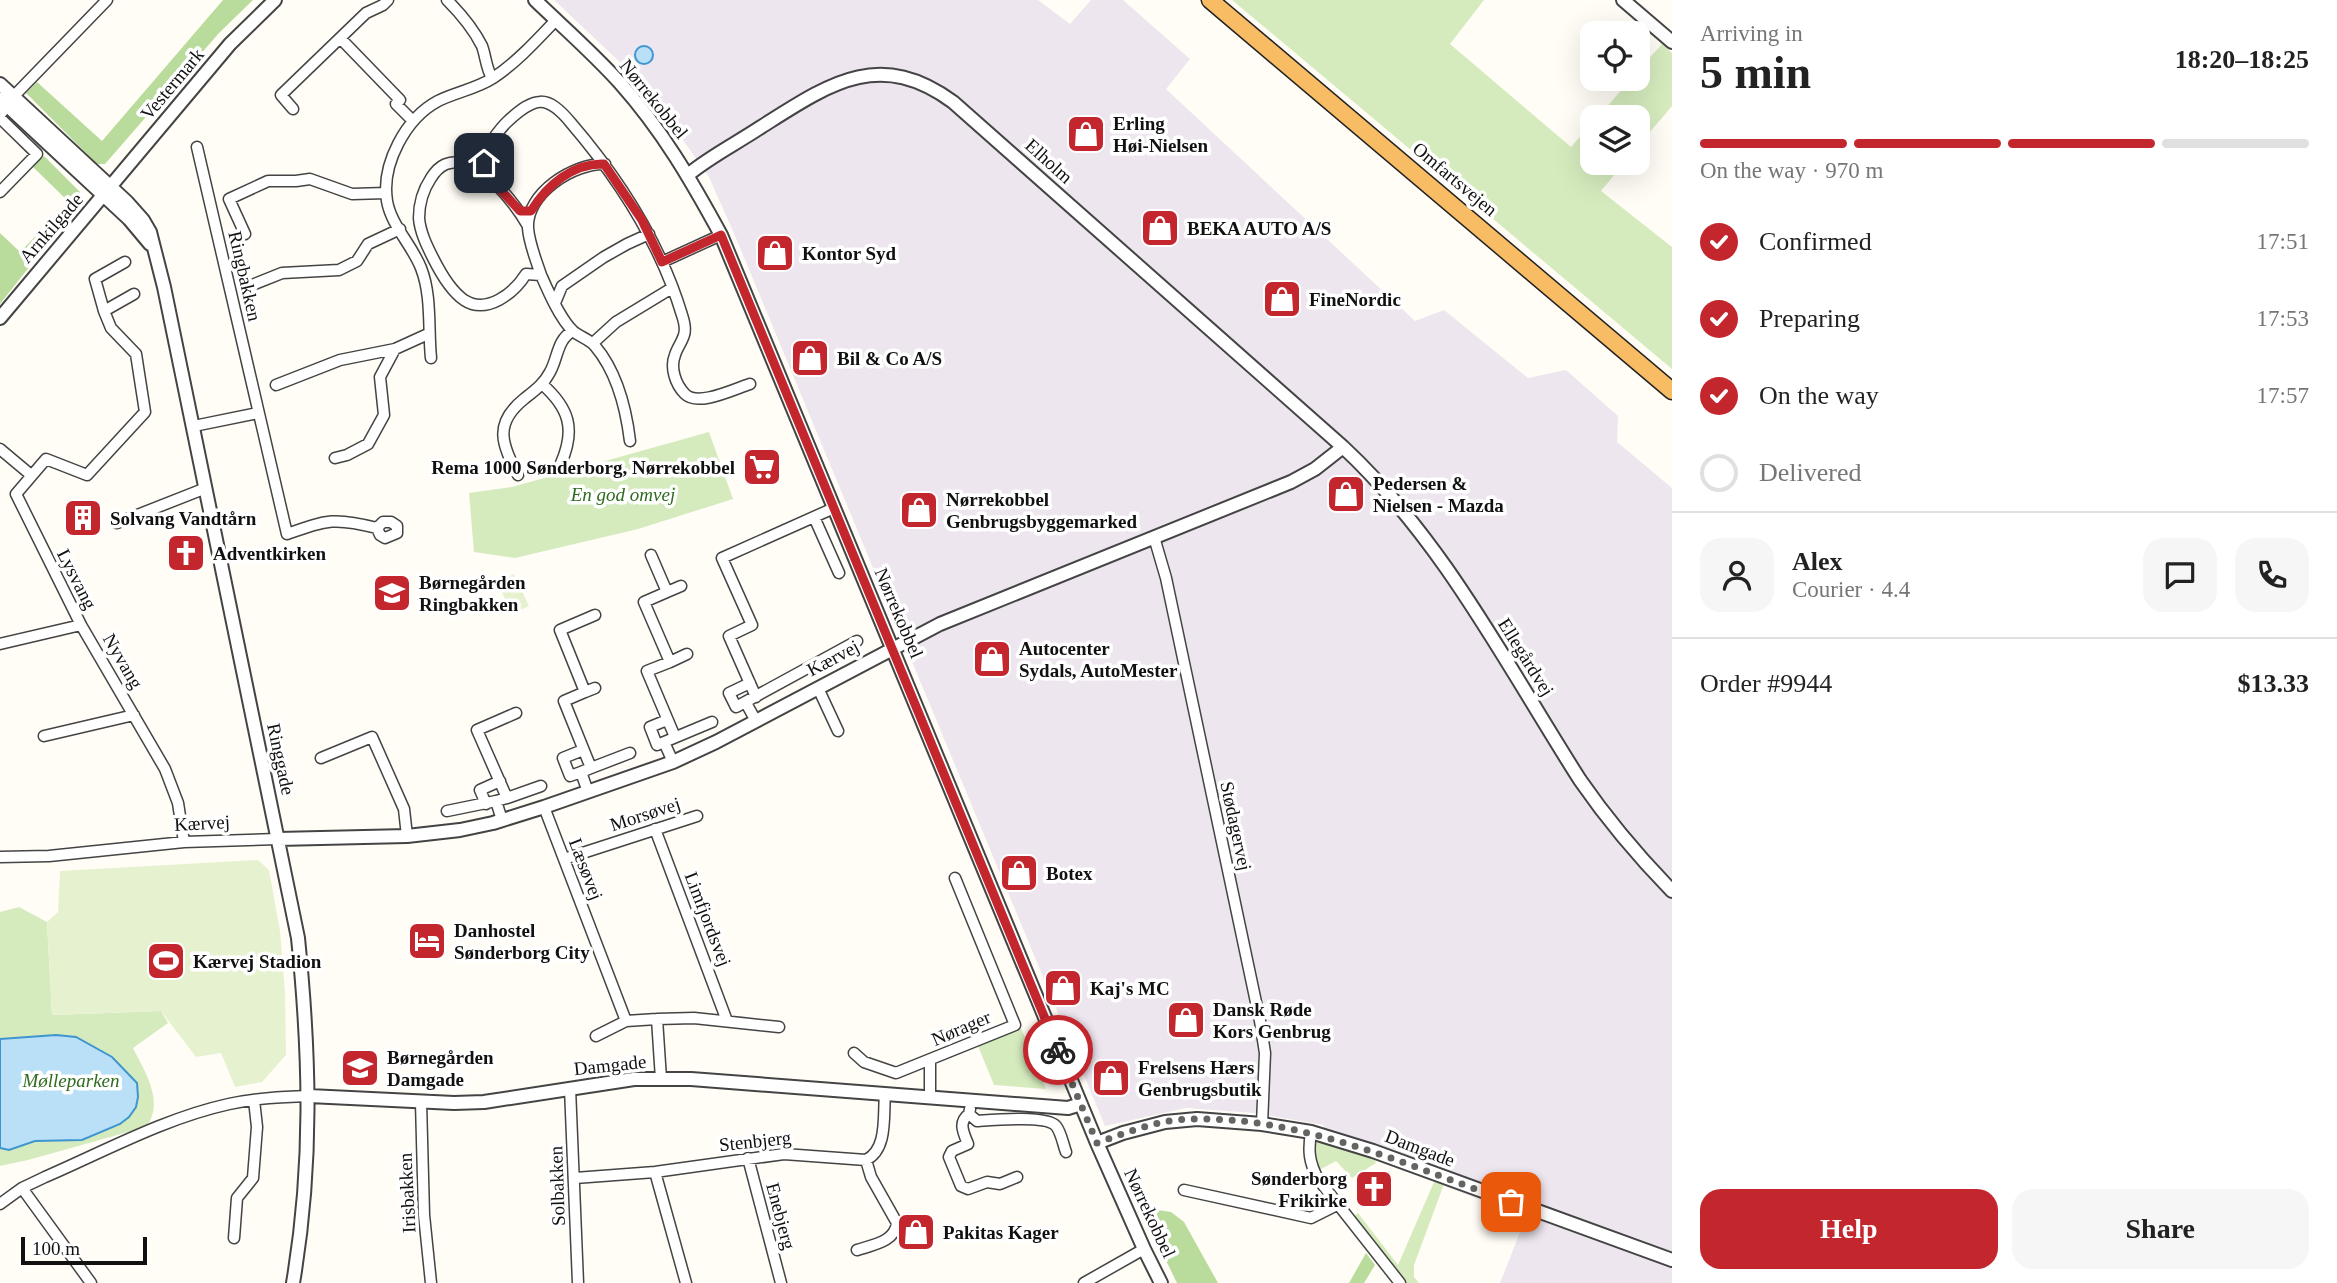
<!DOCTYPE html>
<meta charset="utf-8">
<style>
body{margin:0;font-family:"Times New Roman",serif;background:#f6f6f6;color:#222;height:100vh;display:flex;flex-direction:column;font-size:26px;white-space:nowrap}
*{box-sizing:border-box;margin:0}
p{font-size:23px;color:#767676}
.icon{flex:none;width:38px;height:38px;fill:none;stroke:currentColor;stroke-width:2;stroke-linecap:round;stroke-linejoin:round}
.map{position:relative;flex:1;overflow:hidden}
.sheet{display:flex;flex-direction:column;background:#fff;width:665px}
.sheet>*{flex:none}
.fabs{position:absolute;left:1580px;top:21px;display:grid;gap:14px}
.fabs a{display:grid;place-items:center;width:70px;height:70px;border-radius:14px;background:#fff;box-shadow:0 7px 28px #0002;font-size:35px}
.scale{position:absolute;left:21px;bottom:18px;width:126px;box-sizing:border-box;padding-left:7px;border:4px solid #111;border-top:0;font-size:19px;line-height:24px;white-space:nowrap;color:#111;-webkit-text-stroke:5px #fff;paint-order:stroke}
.pin{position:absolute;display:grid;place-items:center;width:60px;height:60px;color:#fff;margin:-30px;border-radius:14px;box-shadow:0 4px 10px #0006}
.courier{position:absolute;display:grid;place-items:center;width:70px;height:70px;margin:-35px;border:5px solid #c4262e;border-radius:50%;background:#fff;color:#222;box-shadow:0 2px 9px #0007}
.overview em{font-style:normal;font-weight:700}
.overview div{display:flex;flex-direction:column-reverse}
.overview{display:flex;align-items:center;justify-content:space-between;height:119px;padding:0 28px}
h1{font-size:46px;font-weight:700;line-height:52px}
.bar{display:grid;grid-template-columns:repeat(4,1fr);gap:10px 7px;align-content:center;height:84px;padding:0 28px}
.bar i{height:9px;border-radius:5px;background:#e0e0e0}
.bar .current{background:#c4262e}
.bar p{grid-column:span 4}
.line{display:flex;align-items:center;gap:18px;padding:0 28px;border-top:2px solid #e0e0e0}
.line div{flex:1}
.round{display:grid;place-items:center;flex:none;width:74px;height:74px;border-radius:21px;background:#f6f6f6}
ol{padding:0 28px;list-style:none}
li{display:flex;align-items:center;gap:21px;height:77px}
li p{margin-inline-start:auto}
li .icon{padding:7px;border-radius:50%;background:#c4262e;color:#fff;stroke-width:4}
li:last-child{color:#767676}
li i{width:38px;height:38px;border:4px solid #e0e0e0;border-radius:50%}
.primary-button{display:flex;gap:14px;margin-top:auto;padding:14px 28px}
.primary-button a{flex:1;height:80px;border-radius:21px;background:#c4262e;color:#fff;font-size:28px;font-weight:700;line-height:80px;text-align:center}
.primary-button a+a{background:#f6f6f6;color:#222}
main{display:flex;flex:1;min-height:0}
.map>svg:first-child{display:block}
.industrial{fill:#eee6ef}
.green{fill:#d5ebbd}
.forest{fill:#b9dc9c}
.pitch{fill:#e6f2cf}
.water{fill:#b9e0f7;stroke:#3f96cf;stroke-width:2}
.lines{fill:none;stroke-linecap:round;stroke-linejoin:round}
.minor-casing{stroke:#444;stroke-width:13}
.tertiary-casing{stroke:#444;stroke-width:16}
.trunk-casing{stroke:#222;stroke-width:19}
.minor{stroke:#fff;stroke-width:10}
.tertiary{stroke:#fff;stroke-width:12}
.trunk{stroke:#f7bc64;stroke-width:16}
.done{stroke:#646461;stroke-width:7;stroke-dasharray:0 12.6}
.route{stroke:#c4262e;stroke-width:9}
.labels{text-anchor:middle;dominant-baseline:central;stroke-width:7;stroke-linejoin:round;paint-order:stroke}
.street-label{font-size:19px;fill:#111;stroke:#fff}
.poi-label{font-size:19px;font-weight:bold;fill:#111;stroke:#fff;text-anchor:start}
.park-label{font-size:19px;font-style:italic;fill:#2f6b1f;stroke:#fff}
</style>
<main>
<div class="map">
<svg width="1672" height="1283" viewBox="0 0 1672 1283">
<rect width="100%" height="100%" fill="#fffdf5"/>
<path class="industrial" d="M 554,0 L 1038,0 L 1070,24 L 1091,0 L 1123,0 L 1190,59 L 1166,89 L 1415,321 L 1444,310 L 1528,378 L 1566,370 L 1618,416 L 1617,442 L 1672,488 L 1672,1283 L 1500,1283 L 1526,1217 L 1333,1144 L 1323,1125 L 1254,1113 L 1186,1108 L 1105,1126 L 733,231 L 708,175 L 642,83 Z"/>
<path class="green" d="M 1232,0 L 1484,0 L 1450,44 L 1571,147 L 1592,123 L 1592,163 L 1624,163 L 1601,191 L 1672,247 L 1672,369 Z
M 1662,44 L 1672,53 L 1672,106 L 1638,146 L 1638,117 L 1598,117 L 1631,79 L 1638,79 L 1638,71 Z
M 709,432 L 733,499 L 638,529 L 515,558 L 474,552 L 469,493 L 512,487 Z
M 19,907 L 47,922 L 52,1015 L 161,1011 L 168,1023 L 133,1048 C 145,1072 165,1102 146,1127 L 28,1160 L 0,1166 L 0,912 Z
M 1021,1028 L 1046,1089 L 994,1085 L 978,1046 Z
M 1316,1140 L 1373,1156 L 1376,1163 L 1352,1178 L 1336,1161 L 1321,1169 L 1315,1168 L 1312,1142 Z
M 1434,1182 L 1444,1184 L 1414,1265 L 1414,1277 L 1419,1283 L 1403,1283 L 1354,1217 L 1358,1213 L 1398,1265 Z"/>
<path class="forest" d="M 223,0 L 253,0 L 219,33 L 105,164 L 97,164 L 26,93 L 37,82 L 102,141 Z
M 44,156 L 80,192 L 79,201 L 75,209 L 0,304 L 0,233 L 20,252 L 69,202 L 32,166 Z
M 1158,1210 L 1171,1212 L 1184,1222 L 1218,1283 L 1177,1283 L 1144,1215 Z
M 1366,1253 L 1375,1265 L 1364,1283 L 1349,1283 Z"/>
<path class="pitch" d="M 514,574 L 529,606 L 512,614 L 497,582 Z
M 258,860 L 269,870 L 280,931 L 285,992 L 286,1055 L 262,1082 L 235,1087 L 221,1053 L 196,1057 L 161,1011 L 52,1015 L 47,922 L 58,912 L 60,871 Z"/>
<path class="water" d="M635 55a9 9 0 1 1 18 0a9 9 0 1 1-18 0Z
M 56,1035 L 76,1037 L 112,1057 L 137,1083 L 138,1097 L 136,1107 L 129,1117 L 120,1124 L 82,1140 L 35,1141 L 9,1150 L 0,1148 L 0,1039 Z"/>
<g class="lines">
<defs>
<path id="minor" d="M 447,0 C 461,14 473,28 482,46 C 486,57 486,68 492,78
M 341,39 L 400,100 L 396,104 L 413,121
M 293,109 L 281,95 L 366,13 L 383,5 L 388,0
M 0,115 L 13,97 L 107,0
M 0,118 L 37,154 L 0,192
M 197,147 L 287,534 C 327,520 334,517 377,528 L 380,535 L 385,538 L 397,533 L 397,526 L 391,522 L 383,522 L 377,528
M 468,161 C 493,178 513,200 528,226
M 245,234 L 229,199 L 268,181 L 296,181 L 310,179 L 352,194 L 386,193
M 125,262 L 95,279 L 104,311 L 111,328 L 136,354 L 145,412 L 87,475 L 46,459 L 16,494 L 81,625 L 165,769 L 178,803 L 184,842
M 662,262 L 721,235
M 541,275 C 536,260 529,243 528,228 C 526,193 574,163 605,164
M 247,287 L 282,273 L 339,270 L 357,261 L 368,244 L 400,229
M 555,303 L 562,286 L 604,257 L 627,244 L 649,234
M 104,311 L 134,294
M 593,343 L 616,322 L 672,288
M 431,358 C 428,329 432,296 421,268 C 412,245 391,225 387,201 C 381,164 406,118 438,101 C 456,92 476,89 493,78 C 516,63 537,40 556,20
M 542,384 C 569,408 576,429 561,463
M 276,385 L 340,360 L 395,349 L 428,334
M 194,426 L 258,413
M 630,441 C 626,408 617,372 595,346 C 589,339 580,337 573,331 C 560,319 548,291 541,275 L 526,274 C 514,293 487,315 464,300 C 451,291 440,272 433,258 C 427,246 420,232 419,218 C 419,204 423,190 431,178 C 446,154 460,167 476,158 C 487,151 496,132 507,122 C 535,96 547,94 571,123 C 620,180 660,242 682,315 C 684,321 686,329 684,335 C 682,342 677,348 675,355 C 670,367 675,384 685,394 C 698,407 734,389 750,384
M 0,449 L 31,475
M 335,458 L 347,455 L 368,444 L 384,415 L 380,377 L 395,349
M 518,475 C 502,444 493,424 524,399 C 534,391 544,384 550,372 C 558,358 557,339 573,331
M 814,517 L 839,573
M 117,523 L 206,488
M 1154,537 L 1166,578 L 1260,1021 L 1265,1053 L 1262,1124
M 651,555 L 667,592 L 644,602 L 670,662 L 647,671 L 675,737
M 667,592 L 681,586
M 0,644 L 81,625
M 670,662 L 687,654
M 750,683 L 729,693 L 736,707 L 857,641
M 818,688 L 838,731
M 585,692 L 595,688
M 756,697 L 729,636 L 752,625 L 722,558 L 834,508
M 746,703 L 756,721
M 667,720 L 650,727 L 657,745 L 712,722
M 44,736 L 134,715
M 664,742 L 673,762
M 321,758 L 372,737 L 404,809 L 407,836
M 591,768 L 630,753
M 581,772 L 570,776 L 563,758 L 583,750
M 588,792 L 581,772 L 591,768 L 564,701 L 585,692 L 560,630 L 595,615
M 507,798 L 541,786
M 486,804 L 480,790 L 500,781
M 544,807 L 626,1021
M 447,811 L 496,801
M 502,820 L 496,801 L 507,798 L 477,730 L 516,713
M 655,829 L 727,1021
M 0,857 L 49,856 L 184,842 L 278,839
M 564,859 L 697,816
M 657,1019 L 661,1079
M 596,1036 L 626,1021 L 657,1019 L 694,1018 L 779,1027
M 854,1053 L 864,1062 L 896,1073 L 1015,1025 L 955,878
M 930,1060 L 930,1098
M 570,1088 L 578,1283
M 421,1102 L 424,1215 L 431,1283
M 970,1109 L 969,1114 L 977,1121 C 991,1120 1047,1115 1056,1126 C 1061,1132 1063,1144 1066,1152
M 969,1114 C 958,1122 963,1132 968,1144 L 952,1151 L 949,1157 L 961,1186 L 968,1189 L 987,1182 L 1000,1184 L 1017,1177
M 1311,1132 C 1308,1151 1309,1162 1318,1179 L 1400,1283
M 748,1158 L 781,1283
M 655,1172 L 686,1283
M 575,1178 L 655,1172 L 784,1154 L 866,1160 C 888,1149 883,1116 885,1094
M 22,1188 L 91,1283
M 1184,1190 L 1311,1218 L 1339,1204
M 0,1204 L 22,1188 L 45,1177 C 105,1151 165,1118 229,1104 C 256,1098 282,1097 309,1096
M 234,1238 L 237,1198 L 253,1178 L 257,1127 L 254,1100
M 857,1250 C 872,1245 895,1242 897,1223 L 871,1177 L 866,1160
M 1084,1283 L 1144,1249"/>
<path id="tertiary" d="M 535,0 C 563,27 594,54 620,83 C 662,130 691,180 721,235 L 1097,1143 L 1144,1249 L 1161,1283
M 1623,0 L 1672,42
M 0,84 L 127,202 L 143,220 L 150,232 L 164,287 L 298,938 C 310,1056 313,1165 293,1283
M 0,99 L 129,219 L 150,244
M 689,174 C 711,156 737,143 761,127 C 829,84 879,48 953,102 L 1343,447 C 1444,541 1507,666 1580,780 C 1609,822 1636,854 1672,891
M 0,318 L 230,44 L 275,0
M 278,839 L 407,836 L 460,830 L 493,823 L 544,807 L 673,762 L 716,742 L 940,624 L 1291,482 L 1315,469 L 1343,447
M 309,1096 L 454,1103 L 484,1102 L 634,1079 L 691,1079 L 1068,1108 L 1081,1104
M 1097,1143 L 1123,1133 L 1165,1122 L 1197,1119 L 1262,1124 L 1311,1132 L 1373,1151 L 1672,1260"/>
<path id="trunk" d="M 1210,0 L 1672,391"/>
</defs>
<use href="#minor" class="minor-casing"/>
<use href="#tertiary" class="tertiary-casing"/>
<use href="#trunk" class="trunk-casing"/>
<use href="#minor" class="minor"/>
<use href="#tertiary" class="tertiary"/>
<use href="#trunk" class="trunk"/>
</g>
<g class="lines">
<path class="done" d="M 1058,1050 L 1097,1143 C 1119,1135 1141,1127 1163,1122 C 1188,1117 1217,1119 1242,1121 C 1337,1132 1423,1171 1511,1202"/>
<path class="route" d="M 484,163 L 487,175 L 520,211 L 531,211 C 547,185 573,163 604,164 L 642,220 L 662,262 L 721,235 L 1058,1050"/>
</g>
<defs>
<symbol id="shop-square" viewBox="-11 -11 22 22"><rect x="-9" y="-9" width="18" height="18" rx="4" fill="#c4262e" stroke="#fff"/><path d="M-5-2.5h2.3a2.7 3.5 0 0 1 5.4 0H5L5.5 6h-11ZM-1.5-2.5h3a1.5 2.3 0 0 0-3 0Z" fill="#fff"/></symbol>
<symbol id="supermarket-square" viewBox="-11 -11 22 22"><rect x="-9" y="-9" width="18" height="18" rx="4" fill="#c4262e" stroke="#fff"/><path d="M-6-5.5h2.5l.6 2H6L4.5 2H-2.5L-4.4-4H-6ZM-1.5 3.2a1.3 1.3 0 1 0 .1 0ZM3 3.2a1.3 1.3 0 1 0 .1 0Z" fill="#fff"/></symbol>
<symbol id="building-square" viewBox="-11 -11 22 22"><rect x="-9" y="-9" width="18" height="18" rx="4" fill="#c4262e" stroke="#fff"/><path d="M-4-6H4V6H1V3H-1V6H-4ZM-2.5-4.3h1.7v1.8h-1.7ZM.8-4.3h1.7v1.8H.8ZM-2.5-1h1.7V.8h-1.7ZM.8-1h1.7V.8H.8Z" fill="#fff"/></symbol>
<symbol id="church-square" viewBox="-11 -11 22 22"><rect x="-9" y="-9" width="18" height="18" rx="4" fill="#c4262e" stroke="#fff"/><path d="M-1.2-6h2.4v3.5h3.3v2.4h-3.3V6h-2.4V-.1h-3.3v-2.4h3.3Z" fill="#fff"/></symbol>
<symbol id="school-square" viewBox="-11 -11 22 22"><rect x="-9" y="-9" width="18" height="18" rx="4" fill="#c4262e" stroke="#fff"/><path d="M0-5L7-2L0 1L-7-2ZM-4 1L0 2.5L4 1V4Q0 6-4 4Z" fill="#fff"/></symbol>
<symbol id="hotel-square" viewBox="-11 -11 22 22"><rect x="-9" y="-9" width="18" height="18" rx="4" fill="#c4262e" stroke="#fff"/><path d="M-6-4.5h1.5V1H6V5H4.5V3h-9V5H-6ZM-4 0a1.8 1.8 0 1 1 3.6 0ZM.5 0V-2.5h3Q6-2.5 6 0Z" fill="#fff"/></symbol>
<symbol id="stadium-square" viewBox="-11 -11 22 22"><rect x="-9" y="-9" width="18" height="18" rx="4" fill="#c4262e" stroke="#fff"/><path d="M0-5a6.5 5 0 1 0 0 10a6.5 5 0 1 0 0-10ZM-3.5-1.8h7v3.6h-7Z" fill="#fff"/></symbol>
</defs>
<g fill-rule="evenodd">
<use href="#shop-square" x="1064" y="112" width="44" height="44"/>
<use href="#shop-square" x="1138" y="206" width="44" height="44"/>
<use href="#shop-square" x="753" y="231" width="44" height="44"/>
<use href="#shop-square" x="1260" y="277" width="44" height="44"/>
<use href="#shop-square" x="788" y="336" width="44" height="44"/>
<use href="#supermarket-square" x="740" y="445" width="44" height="44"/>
<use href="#shop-square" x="1324" y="472" width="44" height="44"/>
<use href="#shop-square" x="897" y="488" width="44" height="44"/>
<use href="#building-square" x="61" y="496" width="44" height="44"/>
<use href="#church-square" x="164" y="531" width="44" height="44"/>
<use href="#school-square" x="370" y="571" width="44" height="44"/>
<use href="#shop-square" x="970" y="637" width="44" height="44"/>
<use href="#shop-square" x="997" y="851" width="44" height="44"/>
<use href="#hotel-square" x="405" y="919" width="44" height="44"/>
<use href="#stadium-square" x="144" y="939" width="44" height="44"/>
<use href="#shop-square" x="1041" y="966" width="44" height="44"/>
<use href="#shop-square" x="1164" y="998" width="44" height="44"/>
<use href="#school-square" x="338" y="1046" width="44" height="44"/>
<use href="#shop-square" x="1089" y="1056" width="44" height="44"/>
<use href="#church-square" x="1352" y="1167" width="44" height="44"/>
<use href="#shop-square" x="894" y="1210" width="44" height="44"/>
</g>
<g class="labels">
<g class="street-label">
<text transform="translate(172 84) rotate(-50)">Vestermark</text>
<text transform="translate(654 99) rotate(51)">Nørrekobbel</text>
<text transform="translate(1049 161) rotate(42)">Elholm</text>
<text transform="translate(1455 179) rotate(40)">Omfartsvejen</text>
<text transform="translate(51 228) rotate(-49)">Arnkilgade</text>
<text transform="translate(245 276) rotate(77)">Ringbakken</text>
<text transform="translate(77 579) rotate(63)">Lysvang</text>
<text transform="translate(899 613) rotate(67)">Nørrekobbel</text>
<text transform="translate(1526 657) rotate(58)">Ellegårdvej</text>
<text transform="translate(833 658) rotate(-28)">Kærvej</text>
<text transform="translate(123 661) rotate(60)">Nyvang</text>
<text transform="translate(281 759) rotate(78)">Ringgade</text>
<text transform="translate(645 814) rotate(-18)">Morsøvej</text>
<text transform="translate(202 823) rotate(-3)">Kærvej</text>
<text transform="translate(1236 826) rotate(78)">Stødagervej</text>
<text transform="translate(586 869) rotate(69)">Læsøvej</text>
<text transform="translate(708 919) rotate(69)">Limfjordsvej</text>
<text transform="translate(961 1028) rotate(-23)">Nørager</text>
<text transform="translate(610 1065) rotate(-6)">Damgade</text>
<text transform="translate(755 1141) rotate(-6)">Stenbjerg</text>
<text transform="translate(1420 1148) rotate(21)">Damgade</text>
<text transform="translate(557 1186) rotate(-92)">Solbakken</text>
<text transform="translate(407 1193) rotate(-93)">Irisbakken</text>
<text transform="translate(1150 1213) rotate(65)">Nørrekobbel</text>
<text transform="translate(781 1216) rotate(75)">Enebjerg</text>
</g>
<g class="poi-label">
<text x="1113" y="123">Erling<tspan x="1113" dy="22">Høi-Nielsen</tspan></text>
<text x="1187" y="228">BEKA AUTO A/S</text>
<text x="802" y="253">Kontor Syd</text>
<text x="1309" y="299">FineNordic</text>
<text x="837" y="358">Bil &amp; Co A/S</text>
<text x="735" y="467" text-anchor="end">Rema 1000 Sønderborg, Nørrekobbel</text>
<text x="1373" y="483">Pedersen &amp;<tspan x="1373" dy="22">Nielsen - Mazda</tspan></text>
<text x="946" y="499">Nørrekobbel<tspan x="946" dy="22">Genbrugsbyggemarked</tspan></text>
<text x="110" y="518">Solvang Vandtårn</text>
<text x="213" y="553">Adventkirken</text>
<text x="419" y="582">Børnegården<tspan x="419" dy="22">Ringbakken</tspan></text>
<text x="1019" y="648">Autocenter<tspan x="1019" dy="22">Sydals, AutoMester</tspan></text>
<text x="1046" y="873">Botex</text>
<text x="454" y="930">Danhostel<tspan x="454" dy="22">Sønderborg City</tspan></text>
<text x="193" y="961">Kærvej Stadion</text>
<text x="1090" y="988">Kaj's MC</text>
<text x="1213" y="1009">Dansk Røde<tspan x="1213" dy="22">Kors Genbrug</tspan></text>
<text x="387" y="1057">Børnegården<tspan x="387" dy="22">Damgade</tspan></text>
<text x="1138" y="1067">Frelsens Hærs<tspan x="1138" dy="22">Genbrugsbutik</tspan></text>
<text x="1347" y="1178" text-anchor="end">Sønderborg<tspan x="1347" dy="22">Frikirke</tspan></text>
<text x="943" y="1232">Pakitas Kager</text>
</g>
<g class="park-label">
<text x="623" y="494">En god omvej</text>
<text x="71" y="1080">Mølleparken</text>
</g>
</g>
</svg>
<div class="fabs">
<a><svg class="icon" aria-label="locate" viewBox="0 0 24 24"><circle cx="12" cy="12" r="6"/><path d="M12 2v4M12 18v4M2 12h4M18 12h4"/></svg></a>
<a><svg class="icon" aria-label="layers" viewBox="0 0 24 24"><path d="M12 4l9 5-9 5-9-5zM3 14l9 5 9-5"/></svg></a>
</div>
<div class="scale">100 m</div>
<div class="pin" style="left:1511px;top:1202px;background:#ea580c"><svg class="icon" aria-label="bag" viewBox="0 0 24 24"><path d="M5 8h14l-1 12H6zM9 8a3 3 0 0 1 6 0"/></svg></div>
<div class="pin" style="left:484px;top:163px;background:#1f2937"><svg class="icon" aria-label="home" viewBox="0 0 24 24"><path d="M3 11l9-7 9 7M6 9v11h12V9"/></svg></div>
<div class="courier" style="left:1058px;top:1050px"><svg class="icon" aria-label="bike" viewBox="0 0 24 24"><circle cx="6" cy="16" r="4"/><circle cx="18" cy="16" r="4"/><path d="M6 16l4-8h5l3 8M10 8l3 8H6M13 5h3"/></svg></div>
</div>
<section class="sheet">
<div class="overview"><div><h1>5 min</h1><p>Arriving in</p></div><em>18:20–18:25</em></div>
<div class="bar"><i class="current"></i><i class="current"></i><i class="current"></i><i></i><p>On the way · 970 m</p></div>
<ol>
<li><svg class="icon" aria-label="check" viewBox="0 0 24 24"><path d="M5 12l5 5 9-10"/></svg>Confirmed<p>17:51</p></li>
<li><svg class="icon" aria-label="check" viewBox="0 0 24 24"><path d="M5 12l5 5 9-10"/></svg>Preparing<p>17:53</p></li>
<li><svg class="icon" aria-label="check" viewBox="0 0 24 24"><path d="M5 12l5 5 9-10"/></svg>On the way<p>17:57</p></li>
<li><i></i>Delivered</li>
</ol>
<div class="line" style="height:126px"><a class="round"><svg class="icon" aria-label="person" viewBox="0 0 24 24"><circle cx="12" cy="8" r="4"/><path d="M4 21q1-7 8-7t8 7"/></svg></a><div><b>Alex</b><p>Courier · 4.4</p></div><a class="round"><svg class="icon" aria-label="chat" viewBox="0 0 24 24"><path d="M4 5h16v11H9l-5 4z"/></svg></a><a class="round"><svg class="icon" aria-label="phone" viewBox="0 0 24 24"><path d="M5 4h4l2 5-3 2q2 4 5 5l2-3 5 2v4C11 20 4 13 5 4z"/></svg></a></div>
<div class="line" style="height:91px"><div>Order #9944</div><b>$13.33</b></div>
<div class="primary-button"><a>Help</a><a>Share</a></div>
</section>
</main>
